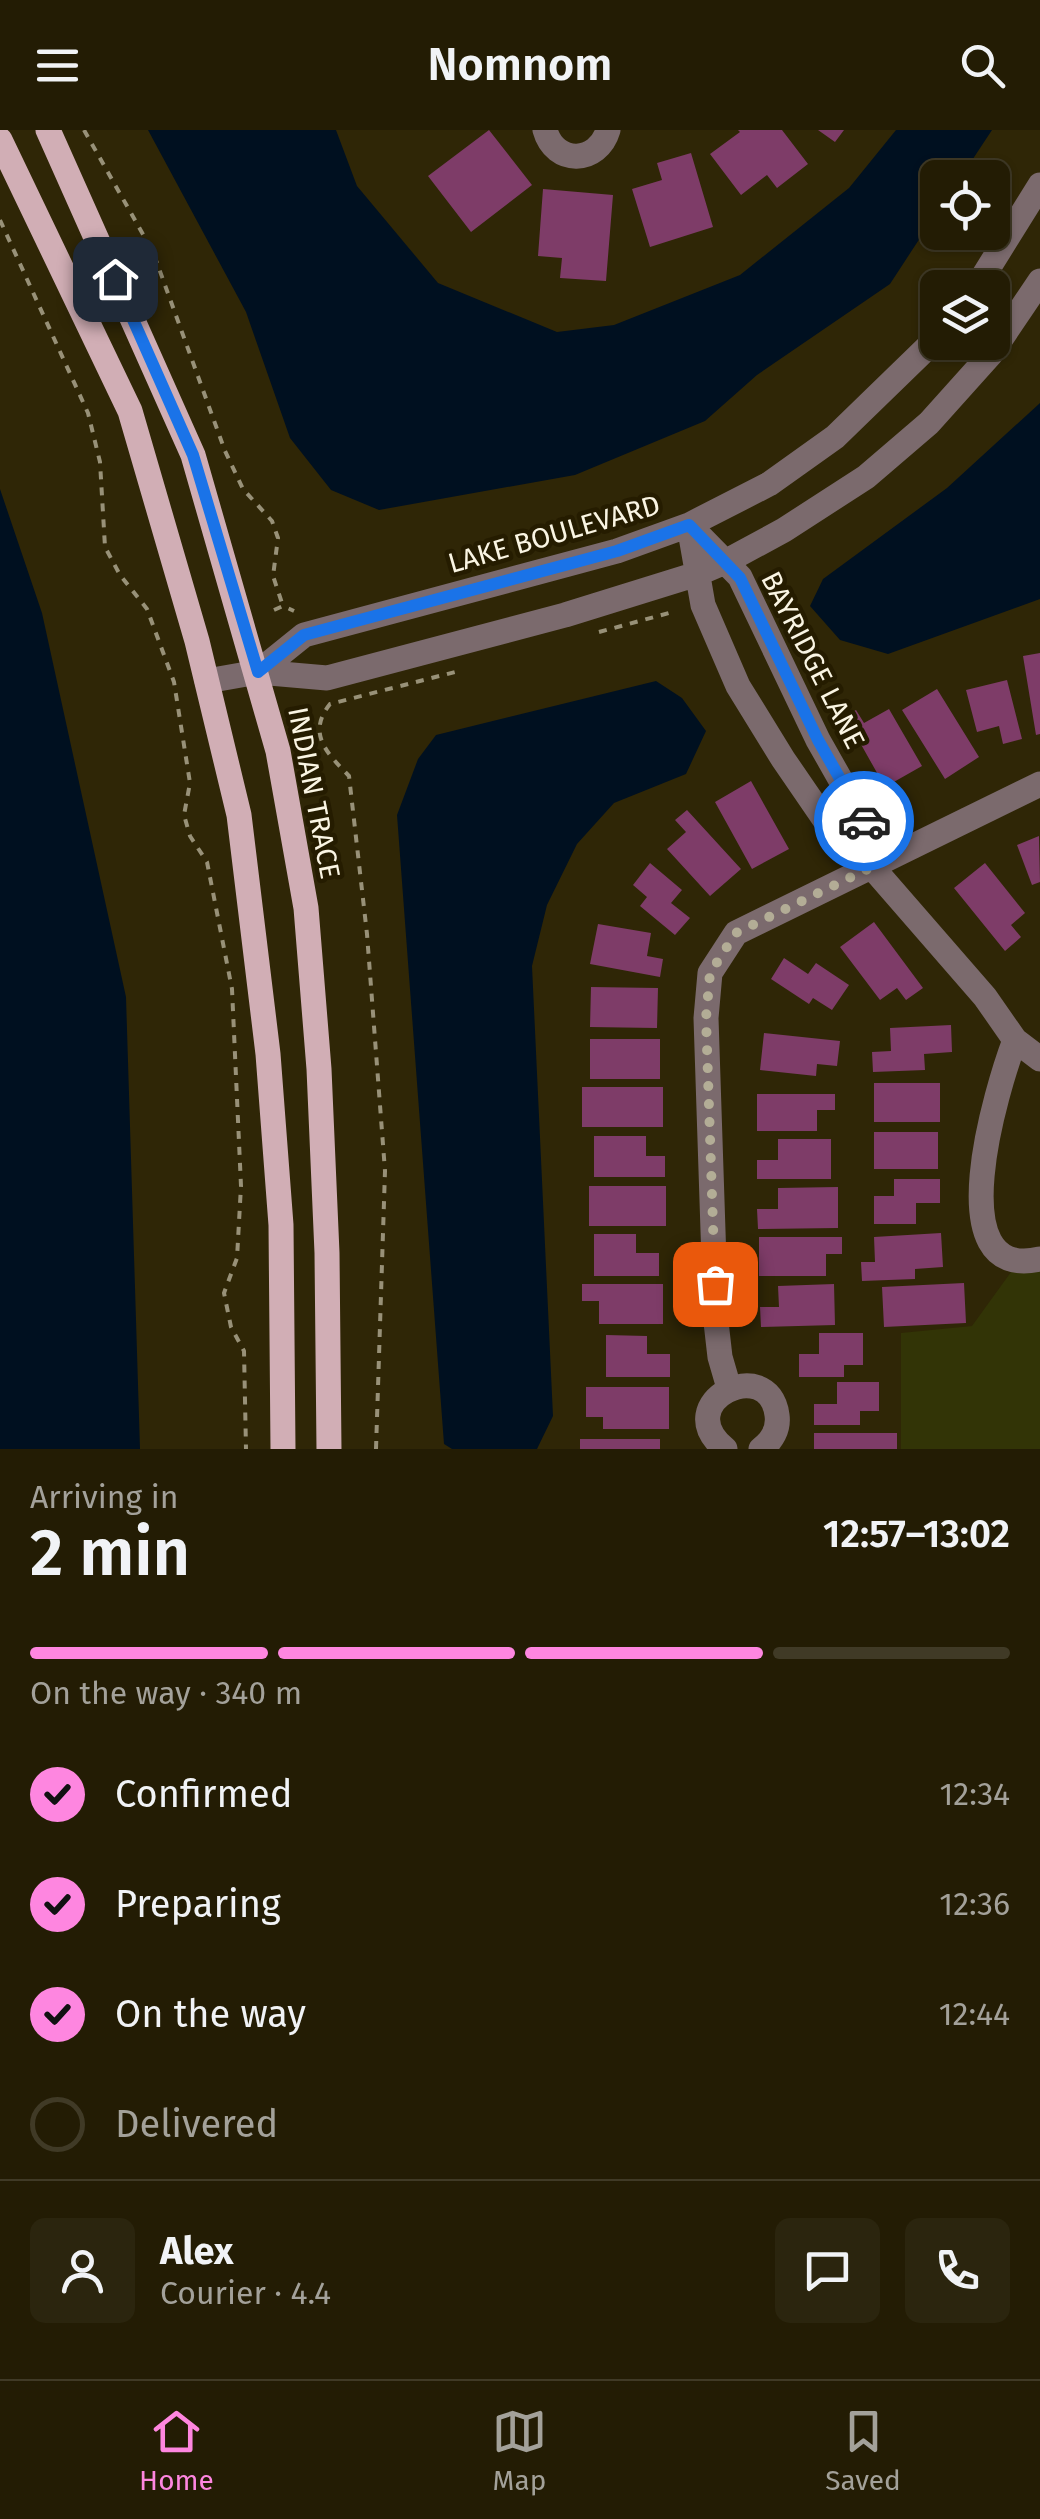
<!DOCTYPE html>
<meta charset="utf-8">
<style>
body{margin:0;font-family:"Fira Sans",sans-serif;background:#2b250e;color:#f1f3f6;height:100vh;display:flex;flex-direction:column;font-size:38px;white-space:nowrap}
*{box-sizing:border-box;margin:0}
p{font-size:32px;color:#a3a19a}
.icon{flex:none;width:55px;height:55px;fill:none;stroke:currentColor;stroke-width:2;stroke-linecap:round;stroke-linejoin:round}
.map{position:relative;height:1319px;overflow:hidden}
.details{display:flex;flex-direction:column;background:#231c04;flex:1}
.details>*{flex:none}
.tools{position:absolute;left:920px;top:30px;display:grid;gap:20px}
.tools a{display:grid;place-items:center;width:90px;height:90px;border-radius:15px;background:#231c04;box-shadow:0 2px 8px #0004,0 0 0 2px #403a26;font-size:50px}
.pin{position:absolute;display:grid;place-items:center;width:85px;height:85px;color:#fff;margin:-42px;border-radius:20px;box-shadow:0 5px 15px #0006}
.courier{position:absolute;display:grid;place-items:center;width:100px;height:100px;margin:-50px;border:8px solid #1a73e8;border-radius:50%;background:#fff;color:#222;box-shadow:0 2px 12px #0007}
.overview em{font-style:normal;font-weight:600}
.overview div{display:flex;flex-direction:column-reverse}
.overview{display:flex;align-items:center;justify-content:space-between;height:170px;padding:0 30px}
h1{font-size:65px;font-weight:600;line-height:75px}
.bar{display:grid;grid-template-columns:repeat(4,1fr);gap:15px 10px;align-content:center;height:120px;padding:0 30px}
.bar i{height:12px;border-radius:8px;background:#403a26}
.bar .selected{background:#fe86e0}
.bar p{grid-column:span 4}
.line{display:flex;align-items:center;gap:25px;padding:0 30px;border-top:2px solid #403a26}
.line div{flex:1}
.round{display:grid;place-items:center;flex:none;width:105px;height:105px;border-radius:15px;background:#2b250e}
ol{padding:0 30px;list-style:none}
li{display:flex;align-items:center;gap:30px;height:110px}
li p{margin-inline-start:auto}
li .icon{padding:10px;border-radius:50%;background:#fe86e0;color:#111;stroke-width:4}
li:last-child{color:#a3a19a}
li i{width:55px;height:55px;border:5px solid #403a26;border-radius:50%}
header{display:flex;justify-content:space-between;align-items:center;height:130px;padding:0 30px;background:#231c04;font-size:45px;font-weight:600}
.menu{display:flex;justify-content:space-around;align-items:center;height:140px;border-top:2px solid #403a26;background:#231c04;font-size:28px;color:#a3a19a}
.menu a{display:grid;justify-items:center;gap:5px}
.menu .selected{color:#fe86e0}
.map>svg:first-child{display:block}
.green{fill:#323406}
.water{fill:#001020}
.building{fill:#7e3c68}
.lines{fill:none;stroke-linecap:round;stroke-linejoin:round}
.path{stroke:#989178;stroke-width:4;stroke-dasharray:8 8;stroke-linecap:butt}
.minor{stroke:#7b6a6d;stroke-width:25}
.major{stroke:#d1aeb5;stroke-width:25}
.done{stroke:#b3ad96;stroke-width:10;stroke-dasharray:0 18}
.route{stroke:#1a73e8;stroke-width:12}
.labels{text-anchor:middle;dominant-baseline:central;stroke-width:9;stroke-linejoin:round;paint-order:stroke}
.street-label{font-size:28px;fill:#faf5e3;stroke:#251c00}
</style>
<header><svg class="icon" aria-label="menu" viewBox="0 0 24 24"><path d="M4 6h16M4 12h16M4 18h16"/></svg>Nomnom<svg class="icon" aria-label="search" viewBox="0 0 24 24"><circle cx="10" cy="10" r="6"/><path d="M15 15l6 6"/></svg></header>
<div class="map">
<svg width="1040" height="1319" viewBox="0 0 1040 1319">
<rect width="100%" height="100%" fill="#2f2606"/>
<path class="green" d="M 1019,1131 L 1040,1137 L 1040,1319 L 901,1319 L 901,1203 L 972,1196 Z"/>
<path class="water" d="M 148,0 L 336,0 L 357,56 L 438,153 L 557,202 L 614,195 L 740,145 L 849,58 L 896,0 L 992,0 L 961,47 L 938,48 L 937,82 L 890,154 L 757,245 L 705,291 L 575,345 L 379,380 L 331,360 L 290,308 L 246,182 Z
M 1040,273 L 1040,469 L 888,524 L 840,510 L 810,476 L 823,449 L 947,358 Z
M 0,359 L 42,483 L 126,867 L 140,1319 L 0,1319 Z
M 656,551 L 682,568 L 706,601 L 686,644 L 614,673 L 577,714 L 547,775 L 532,836 L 553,1286 L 537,1319 L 452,1319 L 444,1314 L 397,685 L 418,629 L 436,605 Z"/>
<path class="building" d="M 489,0 L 532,55 L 471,102 L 428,46 Z
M 738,0 L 782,0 L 808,34 L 777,58 L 767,45 L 741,65 L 710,24 L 740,2 Z
M 818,0 L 844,0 L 835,12 Z
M 691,23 L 713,97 L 650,117 L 632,59 L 662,50 L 657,33 Z
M 543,59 L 613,65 L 606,151 L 560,148 L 562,128 L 538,126 Z
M 1040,523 L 1040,604 L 1036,605 L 1023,526 Z
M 1007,550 L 1022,609 L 1003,614 L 999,596 L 977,602 L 966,560 Z
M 937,559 L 979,627 L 945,649 L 902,580 Z
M 889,579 L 922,636 L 885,657 L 845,586 L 856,580 L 864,593 Z
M 751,651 L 789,719 L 752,739 L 715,672 Z
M 687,680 L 741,739 L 710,766 L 667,719 L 686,702 L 675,690 Z
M 1039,706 L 1040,752 L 1032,755 L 1017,715 Z
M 650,733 L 682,760 L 671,773 L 690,788 L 675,805 L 640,776 L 647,767 L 633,755 Z
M 985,733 L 1025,783 L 1011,795 L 1021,807 L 1005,821 L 954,758 Z
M 874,792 L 923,858 L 906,870 L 897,858 L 880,870 L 840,817 Z
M 598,794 L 651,803 L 647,826 L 663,829 L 660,847 L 590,834 Z
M 784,828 L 808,844 L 816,833 L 849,855 L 832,880 L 813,868 L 809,874 L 771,849 Z
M 591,857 L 658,858 L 657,898 L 590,897 Z
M 951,895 L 952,922 L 924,924 L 925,940 L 873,942 L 872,922 L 891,921 L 890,898 Z
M 764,903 L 840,911 L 837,936 L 817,934 L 816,946 L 760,940 Z
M 590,909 L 660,909 L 660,949 L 590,949 Z
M 874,953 L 940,953 L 940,992 L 874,992 Z
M 582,957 L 663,957 L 663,997 L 582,997 Z
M 757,964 L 835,964 L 835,980 L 817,980 L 817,1001 L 757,1001 Z
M 874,1002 L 938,1002 L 938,1039 L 874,1039 Z
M 594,1006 L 646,1006 L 646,1026 L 665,1026 L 665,1047 L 594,1047 Z
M 778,1009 L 831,1009 L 831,1049 L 757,1049 L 757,1030 L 778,1030 Z
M 894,1049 L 940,1049 L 940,1073 L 916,1073 L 916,1094 L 874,1094 L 874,1066 L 894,1066 Z
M 589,1056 L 666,1056 L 666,1096 L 589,1096 Z
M 838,1057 L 838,1098 L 758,1099 L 757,1079 L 778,1079 L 778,1058 Z
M 941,1103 L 943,1137 L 915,1139 L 915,1149 L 862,1151 L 861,1132 L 875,1132 L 874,1107 Z
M 594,1104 L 636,1104 L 636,1123 L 659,1123 L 659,1146 L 594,1146 Z
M 759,1107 L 842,1107 L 842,1124 L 826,1124 L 826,1146 L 759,1146 Z
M 964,1153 L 966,1193 L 884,1197 L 882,1157 Z
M 582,1154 L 663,1154 L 663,1194 L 599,1194 L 599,1171 L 582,1171 Z
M 834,1154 L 835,1195 L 761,1197 L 760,1177 L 779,1177 L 778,1156 Z
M 819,1203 L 863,1203 L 863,1235 L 844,1235 L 844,1247 L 799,1247 L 799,1224 L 819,1224 Z
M 606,1205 L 647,1206 L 647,1224 L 670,1224 L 670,1247 L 606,1247 Z
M 837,1252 L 879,1252 L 879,1281 L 860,1281 L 860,1295 L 814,1295 L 814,1274 L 837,1274 Z
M 586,1257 L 669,1257 L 669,1299 L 603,1299 L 603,1287 L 586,1287 Z
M 814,1303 L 897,1303 L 897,1319 L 814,1319 Z
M 580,1309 L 660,1309 L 660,1319 L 580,1319 Z"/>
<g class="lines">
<path class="path" d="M 84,0 L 153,122 L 225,321 L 243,359 L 272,391 L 278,408 L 273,446 L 283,476
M 0,90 L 88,283 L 100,332 L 105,417 L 120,445 L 147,479 L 174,552 L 190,653 L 184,685 L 190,706 L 207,732 L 232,859 L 241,1056 L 237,1128 L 224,1163 L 231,1197 L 244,1221 L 246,1319
M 274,480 L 283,476 L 294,481
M 599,502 L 669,483
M 376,1319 L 385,1041 L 367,804 L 349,646 C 328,624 306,604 330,574 L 455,542"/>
<path class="minor" d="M 545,0 C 555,36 598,34 608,0
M 976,158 L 1040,55
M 258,542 L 304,505 L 617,421 L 689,395 L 769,354 L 835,307 L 938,207
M 207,551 L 258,542 L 327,548 L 565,485 L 697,444 L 725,432 L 784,400 L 866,347 L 929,293 L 990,225 L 1040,151
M 872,737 L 869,700 L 818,610 L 740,447 L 689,395 L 703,475 L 738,556 L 783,629 L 831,699 L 872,737 L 985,867 L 1015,910 L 1040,929
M 1015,910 C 998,955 936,1153 1040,1129
M 729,1258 L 720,1227 L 716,1192 L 706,888 L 710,843 L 736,803 L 1040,654
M 725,1319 C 668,1272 769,1223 777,1285 C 779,1299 772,1311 761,1319"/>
<path class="major" d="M 48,0 L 193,325 L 278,621 L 306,778 L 319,939 L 327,1123 L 329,1319
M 0,10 L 130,281 L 197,511 L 239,685 L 268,924 L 281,1095 L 283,1319"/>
</g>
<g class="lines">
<path class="done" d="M 715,1154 L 706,888 L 710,843 L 736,803 L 872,737 L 870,700 L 864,691"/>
<path class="route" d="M 115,149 L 193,325 L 258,542 L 304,505 L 617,421 L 689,395 L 740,448 L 818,610 L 864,691"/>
</g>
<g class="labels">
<g class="street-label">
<text transform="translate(554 404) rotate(-16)">LAKE BOULEVARD</text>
<text transform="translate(813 530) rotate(63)">BAYRIDGE LANE</text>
<text transform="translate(314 663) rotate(79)">INDIAN TRACE</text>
</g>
</g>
</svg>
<div class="tools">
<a><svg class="icon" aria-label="locate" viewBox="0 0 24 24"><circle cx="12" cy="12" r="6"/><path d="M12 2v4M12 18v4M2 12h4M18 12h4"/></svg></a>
<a><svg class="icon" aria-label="layers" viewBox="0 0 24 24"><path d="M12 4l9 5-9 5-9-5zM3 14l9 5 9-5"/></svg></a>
</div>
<div class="pin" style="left:715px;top:1154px;background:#ea580c"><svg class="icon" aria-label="bag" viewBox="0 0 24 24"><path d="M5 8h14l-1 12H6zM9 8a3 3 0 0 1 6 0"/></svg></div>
<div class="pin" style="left:115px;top:149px;background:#1f2937"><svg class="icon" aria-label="home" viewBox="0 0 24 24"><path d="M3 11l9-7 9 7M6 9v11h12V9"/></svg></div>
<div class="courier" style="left:864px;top:691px"><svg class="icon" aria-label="car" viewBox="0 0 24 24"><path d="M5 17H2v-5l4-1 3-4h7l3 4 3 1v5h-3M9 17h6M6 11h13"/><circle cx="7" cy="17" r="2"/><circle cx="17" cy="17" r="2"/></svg></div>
</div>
<section class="details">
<div class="overview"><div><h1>2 min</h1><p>Arriving in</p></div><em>12:57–13:02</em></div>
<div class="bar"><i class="selected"></i><i class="selected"></i><i class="selected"></i><i></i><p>On the way · 340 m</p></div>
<ol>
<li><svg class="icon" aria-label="check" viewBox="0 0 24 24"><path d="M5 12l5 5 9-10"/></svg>Confirmed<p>12:34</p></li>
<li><svg class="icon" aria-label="check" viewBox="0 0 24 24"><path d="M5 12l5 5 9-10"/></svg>Preparing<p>12:36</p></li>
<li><svg class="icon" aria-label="check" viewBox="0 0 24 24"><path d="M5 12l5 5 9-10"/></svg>On the way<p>12:44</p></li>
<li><i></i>Delivered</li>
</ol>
<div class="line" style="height:180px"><a class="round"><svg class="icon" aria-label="person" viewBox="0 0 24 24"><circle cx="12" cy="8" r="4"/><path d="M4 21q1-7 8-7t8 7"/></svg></a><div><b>Alex</b><p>Courier · 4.4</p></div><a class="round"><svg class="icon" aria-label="chat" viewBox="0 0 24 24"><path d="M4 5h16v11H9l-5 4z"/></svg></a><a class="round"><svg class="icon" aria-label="phone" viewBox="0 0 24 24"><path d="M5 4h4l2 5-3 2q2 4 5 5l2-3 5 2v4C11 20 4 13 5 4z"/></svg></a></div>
</section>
<nav class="menu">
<a class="selected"><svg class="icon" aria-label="home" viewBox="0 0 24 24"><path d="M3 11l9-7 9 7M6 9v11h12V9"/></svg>Home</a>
<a><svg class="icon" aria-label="map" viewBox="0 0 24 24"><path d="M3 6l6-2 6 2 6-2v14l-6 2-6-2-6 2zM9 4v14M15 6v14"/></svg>Map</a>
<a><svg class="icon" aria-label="saved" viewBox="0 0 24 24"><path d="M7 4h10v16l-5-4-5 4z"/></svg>Saved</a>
</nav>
